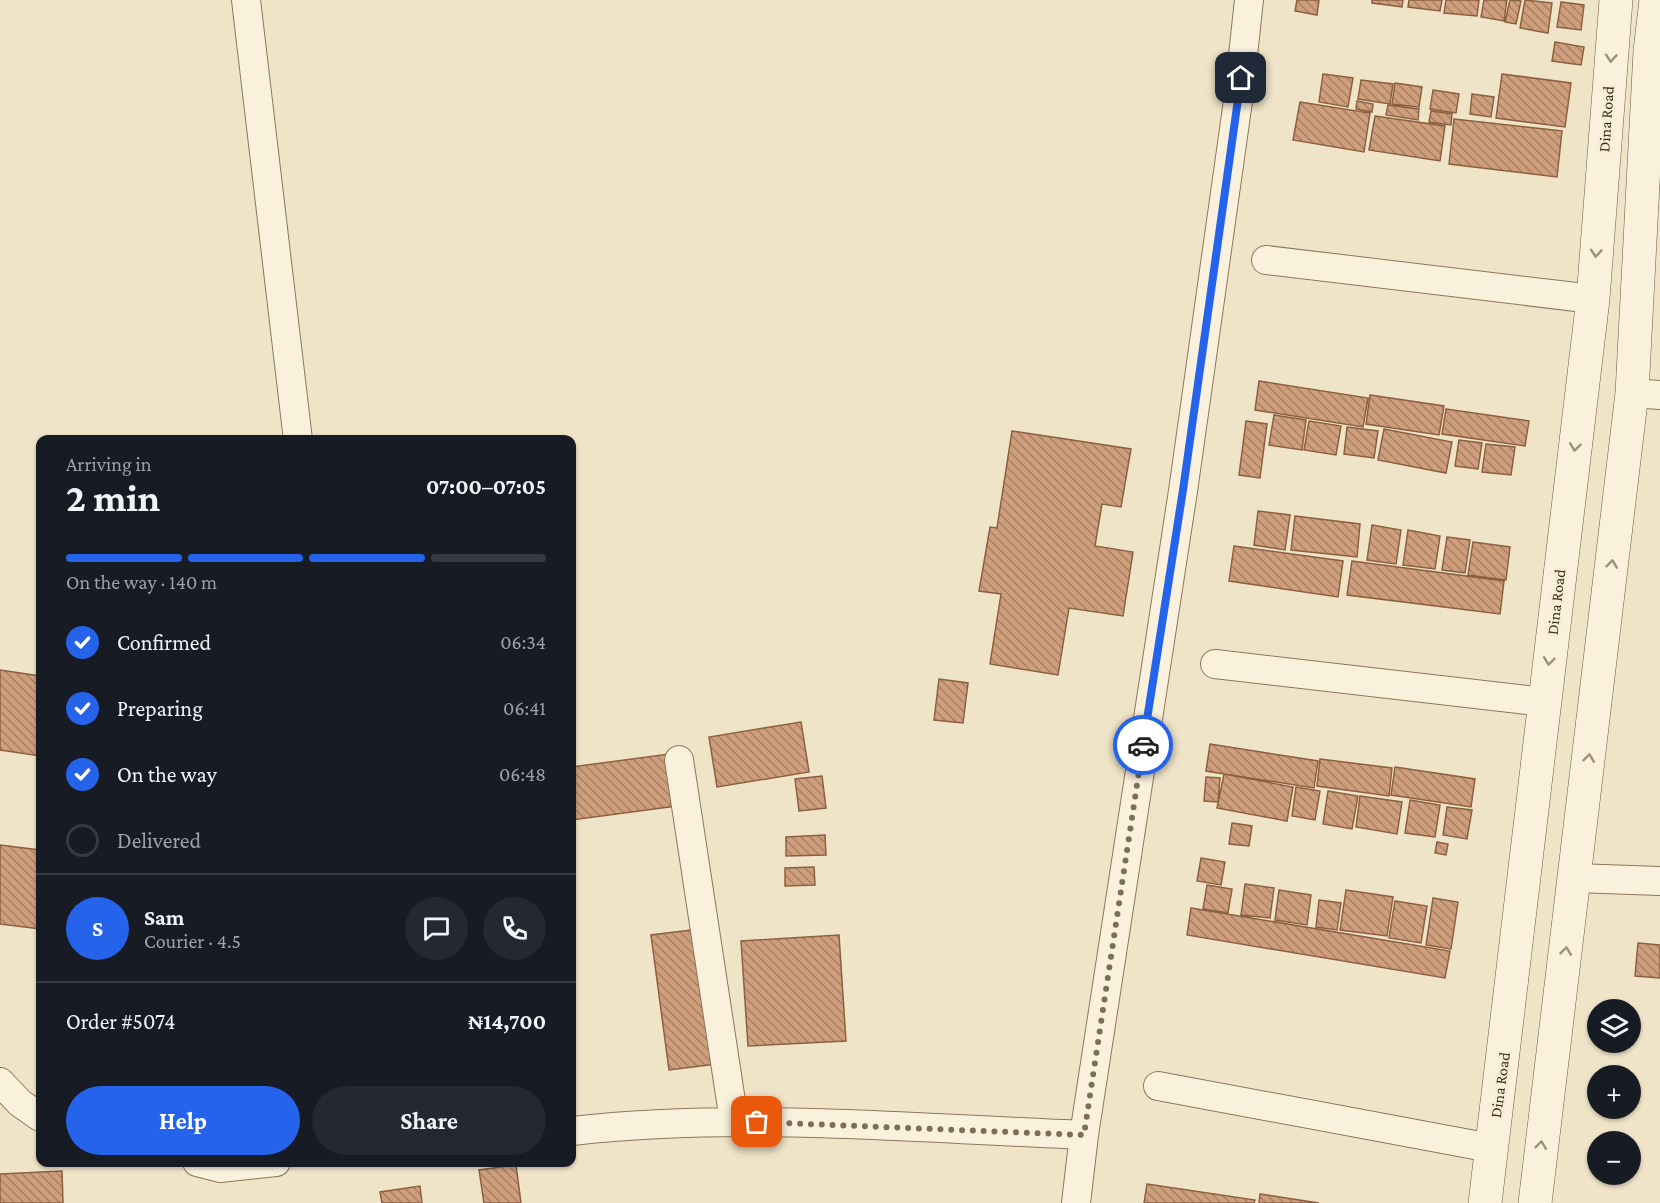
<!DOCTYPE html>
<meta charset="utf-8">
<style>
body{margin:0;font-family:"Crimson Pro",serif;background:#242831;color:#f1f3f6;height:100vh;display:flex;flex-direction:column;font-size:22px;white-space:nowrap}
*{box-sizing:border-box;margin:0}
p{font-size:20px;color:#9ea1a6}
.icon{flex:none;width:33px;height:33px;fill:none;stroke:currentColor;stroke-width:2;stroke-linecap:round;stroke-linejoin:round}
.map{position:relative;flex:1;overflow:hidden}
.details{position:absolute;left:36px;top:435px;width:540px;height:732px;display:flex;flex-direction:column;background:#171b24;border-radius:12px;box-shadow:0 2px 4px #0004}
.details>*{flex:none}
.tools{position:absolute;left:1587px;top:999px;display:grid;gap:12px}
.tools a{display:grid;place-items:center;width:54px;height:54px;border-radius:50%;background:#171b24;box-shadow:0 2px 4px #0004;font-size:30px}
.pin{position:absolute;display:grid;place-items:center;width:51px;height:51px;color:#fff;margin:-26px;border-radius:12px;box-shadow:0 3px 9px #0006}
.courier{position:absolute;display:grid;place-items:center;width:60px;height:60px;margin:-30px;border:4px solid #2563eb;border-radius:50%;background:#fff;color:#222;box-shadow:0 2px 8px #0007}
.overview em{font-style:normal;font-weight:700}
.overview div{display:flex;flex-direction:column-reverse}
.overview{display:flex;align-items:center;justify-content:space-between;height:102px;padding:0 30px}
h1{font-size:39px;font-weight:700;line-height:45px}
.bar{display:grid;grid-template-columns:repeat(4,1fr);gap:9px 6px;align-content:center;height:72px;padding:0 30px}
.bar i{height:8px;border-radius:4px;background:#363941}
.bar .selected{background:#2563eb}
.bar p{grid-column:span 4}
.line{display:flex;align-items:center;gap:15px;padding:0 30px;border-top:2px solid #363941}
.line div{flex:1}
.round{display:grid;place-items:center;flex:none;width:63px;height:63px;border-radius:32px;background:#242831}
ol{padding:0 30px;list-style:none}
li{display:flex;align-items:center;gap:18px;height:66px}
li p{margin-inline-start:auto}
li .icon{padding:6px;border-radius:50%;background:#2563eb;color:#fff;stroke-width:4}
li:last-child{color:#9ea1a6}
li i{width:33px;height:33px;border:3px solid #363941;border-radius:50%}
.button{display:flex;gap:12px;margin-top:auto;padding:12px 30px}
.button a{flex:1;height:69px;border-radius:36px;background:#2563eb;color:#fff;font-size:24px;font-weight:700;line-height:69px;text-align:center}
.button a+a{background:#242831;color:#f1f3f6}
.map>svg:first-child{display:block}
.building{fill:url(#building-back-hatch);stroke:#8d5f41;stroke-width:1.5}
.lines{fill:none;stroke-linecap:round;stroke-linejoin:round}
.street-casing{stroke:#8d765c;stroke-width:30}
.secondary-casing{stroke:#6f573f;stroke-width:34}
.street{stroke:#faf1dc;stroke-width:28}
.secondary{stroke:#faf1dc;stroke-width:33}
.oneway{stroke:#9c907e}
.done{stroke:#7c6e5b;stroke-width:6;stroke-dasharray:0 10.8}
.route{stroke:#2563eb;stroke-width:8}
.labels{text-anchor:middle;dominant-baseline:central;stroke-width:6;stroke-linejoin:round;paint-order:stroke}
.street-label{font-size:16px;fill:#3d2e20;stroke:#f7eed8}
</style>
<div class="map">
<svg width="1660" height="1203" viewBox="0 0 1660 1203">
<defs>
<pattern id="building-back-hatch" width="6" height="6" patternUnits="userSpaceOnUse" patternTransform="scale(1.5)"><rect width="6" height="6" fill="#cf9f7d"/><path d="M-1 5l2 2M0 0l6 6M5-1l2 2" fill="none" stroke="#a98266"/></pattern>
</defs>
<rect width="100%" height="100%" fill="#f0e4c8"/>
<path class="building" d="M 1297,0 L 1319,0 L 1317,15 L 1295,11 Z
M 1372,0 L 1403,0 L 1402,7 L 1372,3 Z
M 1409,0 L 1442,0 L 1440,11 L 1408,7 Z
M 1446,0 L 1479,0 L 1477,16 L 1444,13 Z
M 1484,0 L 1507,0 L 1504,21 L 1481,17 Z
M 1510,0 L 1521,1 L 1516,24 L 1505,22 Z
M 1525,0 L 1552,3 L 1548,33 L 1520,28 Z
M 1561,2 L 1584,5 L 1581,30 L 1557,27 Z
M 1555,42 L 1584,47 L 1581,65 L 1552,61 Z
M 1323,74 L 1353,78 L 1348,107 L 1319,102 Z
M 1502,74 L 1571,83 L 1565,127 L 1496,118 Z
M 1361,80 L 1393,84 L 1390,104 L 1358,99 Z
M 1395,83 L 1422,87 L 1419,107 L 1392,104 Z
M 1433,90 L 1459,94 L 1456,113 L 1430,109 Z
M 1472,94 L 1494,97 L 1491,117 L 1470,114 Z
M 1357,101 L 1373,104 L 1372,112 L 1356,109 Z
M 1300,102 L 1370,113 L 1364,152 L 1293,140 Z
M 1388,105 L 1419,109 L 1418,120 L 1386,115 Z
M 1431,111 L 1452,114 L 1451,125 L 1429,122 Z
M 1375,116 L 1445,126 L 1440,161 L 1369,150 Z
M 1454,119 L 1562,131 L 1557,177 L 1449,164 Z
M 1259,381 L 1368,398 L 1363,427 L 1255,410 Z
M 1370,395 L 1444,406 L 1439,435 L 1366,424 Z
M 1446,409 L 1529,421 L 1525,446 L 1442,434 Z
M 1274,415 L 1306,420 L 1302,450 L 1269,445 Z
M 1246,421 L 1267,424 L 1260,478 L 1239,475 Z
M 1309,421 L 1341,426 L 1336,455 L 1304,450 Z
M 1347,427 L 1378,431 L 1374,458 L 1344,454 Z
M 1384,429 L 1452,442 L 1446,473 L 1378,460 Z
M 1012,431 L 1131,449 L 1121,507 L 1102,504 L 1095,546 L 1133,552 L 1123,616 L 1069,608 L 1058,675 L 990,664 L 1001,594 L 979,591 L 990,527 L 997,528 Z
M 1459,440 L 1482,443 L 1478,469 L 1455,466 Z
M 1486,444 L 1515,447 L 1511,475 L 1482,472 Z
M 1258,511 L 1290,515 L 1285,550 L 1254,545 Z
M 1295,516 L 1360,524 L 1357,557 L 1291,550 Z
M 1372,525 L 1401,530 L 1396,564 L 1367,560 Z
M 1408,530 L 1440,536 L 1435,569 L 1403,565 Z
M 1447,537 L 1470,540 L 1465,573 L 1442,570 Z
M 1473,542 L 1510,547 L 1506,580 L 1468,575 Z
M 1234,546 L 1343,561 L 1338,597 L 1229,581 Z
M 1352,561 L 1504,581 L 1500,614 L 1347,595 Z
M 0,670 L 40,676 L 40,756 L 0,750 Z
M 939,679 L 968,683 L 963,723 L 934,720 Z
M 801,722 L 809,772 L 717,787 L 709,737 Z
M 1210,744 L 1318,761 L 1314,788 L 1206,771 Z
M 669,754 L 676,806 L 572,820 L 572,767 Z
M 1320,759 L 1392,768 L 1389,796 L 1317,786 Z
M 1395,767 L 1475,779 L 1471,807 L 1391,795 Z
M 1224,774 L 1293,787 L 1287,821 L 1217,808 Z
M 822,776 L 826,808 L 799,811 L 795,779 Z
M 1206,777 L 1220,778 L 1218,802 L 1204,801 Z
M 1296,787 L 1320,791 L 1315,820 L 1292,816 Z
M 1328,791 L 1358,796 L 1352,829 L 1323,824 Z
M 1360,796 L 1402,802 L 1397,834 L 1356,827 Z
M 1410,800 L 1440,805 L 1435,837 L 1405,833 Z
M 1447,807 L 1472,810 L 1467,839 L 1443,835 Z
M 1232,823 L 1252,826 L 1249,846 L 1229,844 Z
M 825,835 L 826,855 L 786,856 L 786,837 Z
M 1437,842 L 1448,844 L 1446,855 L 1435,853 Z
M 0,845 L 40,850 L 40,929 L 0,924 Z
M 1201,858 L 1225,862 L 1221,885 L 1197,881 Z
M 814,867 L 815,885 L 785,886 L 785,868 Z
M 1245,884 L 1274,888 L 1270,918 L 1241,915 Z
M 1207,885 L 1232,889 L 1228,913 L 1203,909 Z
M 1279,890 L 1311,895 L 1307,925 L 1275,920 Z
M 1346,890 L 1393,897 L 1387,936 L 1340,930 Z
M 1433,898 L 1458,902 L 1451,949 L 1426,945 Z
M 1319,900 L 1341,903 L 1337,930 L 1316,927 Z
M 1395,901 L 1427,906 L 1421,943 L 1389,938 Z
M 1191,908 L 1450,951 L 1445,978 L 1187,935 Z
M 699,929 L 716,1064 L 669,1070 L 651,935 Z
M 839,935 L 846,1041 L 748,1046 L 741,941 Z
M 1638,943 L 1660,945 L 1660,978 L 1635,976 Z
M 516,1165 L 521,1203 L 484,1203 L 479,1170 Z
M 62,1171 L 63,1203 L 0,1203 L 0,1174 Z
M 1147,1184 L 1255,1200 L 1254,1203 L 1144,1203 Z
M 420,1186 L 422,1203 L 382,1203 L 380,1192 Z
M 1260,1194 L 1319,1203 L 1259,1203 Z"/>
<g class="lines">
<defs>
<path id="street" d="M 246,0 L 298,440
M 1266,260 L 1593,299
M 1632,393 L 1660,395
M 1215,664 L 1544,702
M 679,760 L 734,1121
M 1575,878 L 1660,881
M 0,1082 L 20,1103 L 40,1117
M 1158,1086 L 1491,1148
M 572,1131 C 741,1112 913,1128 1084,1135
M 197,1162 L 220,1168 L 276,1162
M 1076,1203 L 1084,1135 L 1183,491 L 1238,101 L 1249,0"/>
<path id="secondary" d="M 1485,1203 L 1593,299 L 1616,0
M 1535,1203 L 1632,393 L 1650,51 L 1656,0"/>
</defs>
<use href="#street" class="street-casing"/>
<use href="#secondary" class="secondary-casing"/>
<use href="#street" class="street"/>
<use href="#secondary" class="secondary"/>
</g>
<defs><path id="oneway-chevron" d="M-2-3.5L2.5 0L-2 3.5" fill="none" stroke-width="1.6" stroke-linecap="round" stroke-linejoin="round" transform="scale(1.5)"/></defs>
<g class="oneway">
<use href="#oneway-chevron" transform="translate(1611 58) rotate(94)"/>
<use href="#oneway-chevron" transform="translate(1596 253) rotate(94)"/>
<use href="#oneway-chevron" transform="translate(1575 447) rotate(97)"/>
<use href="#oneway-chevron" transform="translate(1612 564) rotate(-83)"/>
<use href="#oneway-chevron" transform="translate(1549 661) rotate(97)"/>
<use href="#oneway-chevron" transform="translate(1589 758) rotate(-83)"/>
<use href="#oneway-chevron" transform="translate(1566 951) rotate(-83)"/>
<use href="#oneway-chevron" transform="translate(1541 1145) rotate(-83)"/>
</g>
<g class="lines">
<path class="done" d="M 757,1122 L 1084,1135 L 1143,745"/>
<path class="route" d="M 1143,745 L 1183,490 L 1241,78"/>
</g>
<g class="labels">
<g class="street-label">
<text transform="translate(1606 119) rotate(-86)">Dina Road</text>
<text transform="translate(1556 602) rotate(-83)">Dina Road</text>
<text transform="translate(1500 1085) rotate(-82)">Dina Road</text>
</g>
</g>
</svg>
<div class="tools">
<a><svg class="icon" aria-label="layers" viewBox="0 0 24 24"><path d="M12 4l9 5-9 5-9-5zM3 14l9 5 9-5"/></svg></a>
<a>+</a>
<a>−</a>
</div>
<div class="pin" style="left:757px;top:1122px;background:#ea580c"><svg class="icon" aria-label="bag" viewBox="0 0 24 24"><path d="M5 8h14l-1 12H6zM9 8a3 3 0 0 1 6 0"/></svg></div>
<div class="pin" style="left:1241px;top:78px;background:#1f2937"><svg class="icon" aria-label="home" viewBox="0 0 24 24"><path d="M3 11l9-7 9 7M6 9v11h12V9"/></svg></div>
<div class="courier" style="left:1143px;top:745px"><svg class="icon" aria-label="car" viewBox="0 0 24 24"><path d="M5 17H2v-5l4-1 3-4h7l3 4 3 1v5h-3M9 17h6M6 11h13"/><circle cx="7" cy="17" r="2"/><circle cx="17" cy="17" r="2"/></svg></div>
<section class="details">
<div class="overview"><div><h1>2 min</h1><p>Arriving in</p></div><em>07:00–07:05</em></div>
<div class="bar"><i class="selected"></i><i class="selected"></i><i class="selected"></i><i></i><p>On the way · 140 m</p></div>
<ol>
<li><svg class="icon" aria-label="check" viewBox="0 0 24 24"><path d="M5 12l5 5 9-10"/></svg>Confirmed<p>06:34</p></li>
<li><svg class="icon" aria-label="check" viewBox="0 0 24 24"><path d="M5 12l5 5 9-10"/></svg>Preparing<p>06:41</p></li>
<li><svg class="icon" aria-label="check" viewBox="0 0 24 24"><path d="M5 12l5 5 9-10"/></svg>On the way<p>06:48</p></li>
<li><i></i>Delivered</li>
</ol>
<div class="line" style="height:108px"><b class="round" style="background:#2563eb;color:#fff">S</b><div><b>Sam</b><p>Courier · 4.5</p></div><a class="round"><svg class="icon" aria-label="chat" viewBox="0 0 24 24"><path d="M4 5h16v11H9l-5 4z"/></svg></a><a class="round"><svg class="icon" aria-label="phone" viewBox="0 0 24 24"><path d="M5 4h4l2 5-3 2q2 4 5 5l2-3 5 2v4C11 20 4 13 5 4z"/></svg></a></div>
<div class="line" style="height:78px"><div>Order #5074</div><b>₦14,700</b></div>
<div class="button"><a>Help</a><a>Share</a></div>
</section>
</div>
